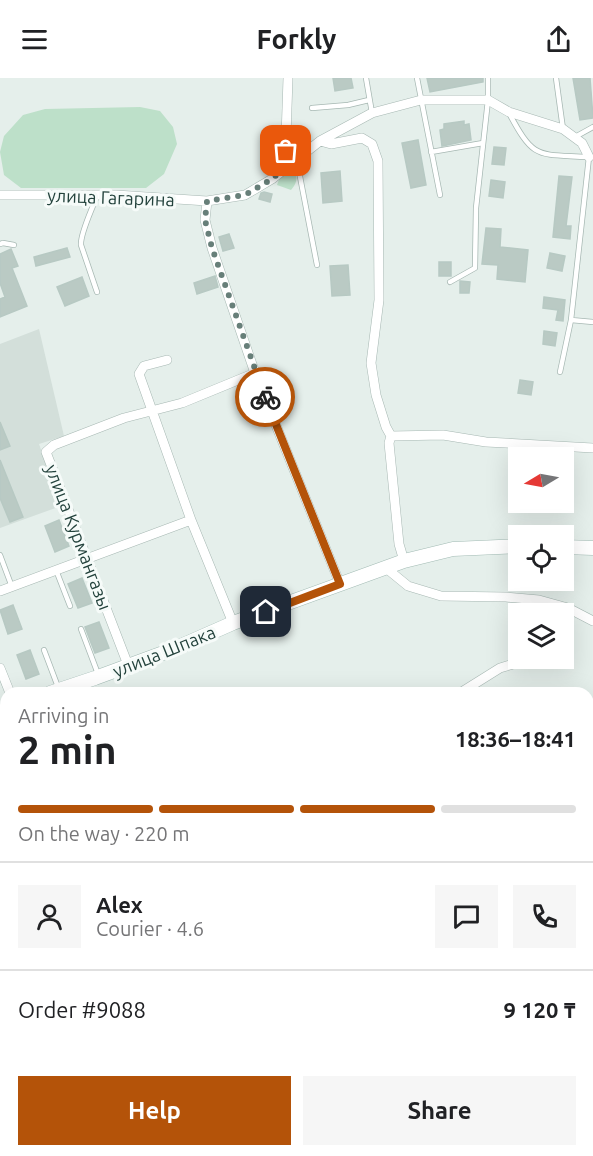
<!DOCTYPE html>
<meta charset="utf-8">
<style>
body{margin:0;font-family:Ubuntu,sans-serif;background:#f6f6f6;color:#202124;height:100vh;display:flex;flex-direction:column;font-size:22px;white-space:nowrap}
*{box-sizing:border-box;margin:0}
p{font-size:20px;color:#757577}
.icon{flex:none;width:33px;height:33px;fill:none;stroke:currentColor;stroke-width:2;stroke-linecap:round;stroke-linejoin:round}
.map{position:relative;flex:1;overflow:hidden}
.side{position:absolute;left:0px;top:609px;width:594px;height:470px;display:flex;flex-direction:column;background:#fff;border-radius:18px 18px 0 0;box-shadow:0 6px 24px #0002}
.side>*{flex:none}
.needle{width:39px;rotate:260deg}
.controls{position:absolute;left:508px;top:369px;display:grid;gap:12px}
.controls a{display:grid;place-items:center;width:66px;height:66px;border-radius:0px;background:#fff;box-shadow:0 6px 24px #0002;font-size:30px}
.pin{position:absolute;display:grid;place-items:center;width:51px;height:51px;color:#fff;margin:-26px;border-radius:12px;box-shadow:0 3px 9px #0006}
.courier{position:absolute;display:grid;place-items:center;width:60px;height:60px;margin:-30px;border:4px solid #b45309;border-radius:50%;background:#fff;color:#222;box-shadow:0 2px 8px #0007}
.summary em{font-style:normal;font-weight:700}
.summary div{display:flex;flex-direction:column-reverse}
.summary{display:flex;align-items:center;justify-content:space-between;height:102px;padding:0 18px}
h1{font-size:39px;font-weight:700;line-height:45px}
.bar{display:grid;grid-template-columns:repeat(4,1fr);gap:9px 6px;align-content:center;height:72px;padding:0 18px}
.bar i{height:8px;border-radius:4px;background:#e0e0e0}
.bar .active{background:#b45309}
.bar p{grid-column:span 4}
.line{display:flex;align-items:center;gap:15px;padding:0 18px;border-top:2px solid #e0e0e0}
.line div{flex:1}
.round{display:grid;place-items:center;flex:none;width:63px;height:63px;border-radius:0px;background:#f6f6f6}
.cta{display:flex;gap:12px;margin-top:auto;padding:12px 18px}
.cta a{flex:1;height:69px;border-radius:0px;background:#b45309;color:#fff;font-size:24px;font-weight:700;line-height:69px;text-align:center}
.cta a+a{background:#f6f6f6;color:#202124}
header{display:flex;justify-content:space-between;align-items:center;height:78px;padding:0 18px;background:#fff;font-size:27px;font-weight:700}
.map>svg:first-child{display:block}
.built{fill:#d3dfda}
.green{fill:#bde0c9}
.building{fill:#bacac4;stroke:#b7c9c3;stroke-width:1.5}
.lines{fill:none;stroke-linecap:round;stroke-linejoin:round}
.lane-casing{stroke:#a7b8b3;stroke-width:6}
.street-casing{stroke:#a7b8b3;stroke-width:10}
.secondary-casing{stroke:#a2bbb4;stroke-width:15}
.lane{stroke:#fff;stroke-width:4.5}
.street{stroke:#fff;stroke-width:9}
.secondary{stroke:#fff;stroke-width:14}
.done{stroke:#677f79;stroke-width:6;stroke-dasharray:0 10.8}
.route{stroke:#b45309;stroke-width:8}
.labels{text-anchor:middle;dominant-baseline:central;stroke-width:6;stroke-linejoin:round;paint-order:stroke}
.street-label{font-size:18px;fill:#23423c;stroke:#f6fbf9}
</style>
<header><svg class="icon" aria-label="menu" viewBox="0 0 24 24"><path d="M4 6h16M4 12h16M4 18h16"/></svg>Forkly<svg class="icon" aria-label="share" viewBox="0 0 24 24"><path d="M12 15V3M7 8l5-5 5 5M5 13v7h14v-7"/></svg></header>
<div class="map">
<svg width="593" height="1078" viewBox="0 0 593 1078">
<rect width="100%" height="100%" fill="#e5efeb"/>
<path class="built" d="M 39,251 L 64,358 L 39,366 L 61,428 L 0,450 L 0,266 Z"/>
<path class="green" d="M 140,29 L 160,33 L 173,49 L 177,66 L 164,96 L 146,110 L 21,110 L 4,97 L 0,74 L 4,58 L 23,37 L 45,31 Z
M 294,92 C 298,100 297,105 291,112 L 277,107 C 280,98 284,93 294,92 Z"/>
<path class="building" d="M 333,0 L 351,0 L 353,10 L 335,13 Z
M 427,0 L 483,0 L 483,4 L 430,14 Z
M 573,0 L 590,0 L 593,40 L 580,42 Z
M 464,43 L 464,47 L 469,46 L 471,62 L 442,68 L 440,52 L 444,51 L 444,46 Z
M 418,62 L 426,107 L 411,110 L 402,65 Z
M 494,69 L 506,70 L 504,87 L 492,86 Z
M 340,93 L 342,123 L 323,125 L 321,95 Z
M 559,98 L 572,99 L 566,148 L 571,148 L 570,161 L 553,159 Z
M 491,102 L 505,104 L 503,120 L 489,118 Z
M 264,114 L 272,116 L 270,124 L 259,121 L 261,115 Z
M 486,150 L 501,151 L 500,169 L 528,172 L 525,204 L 497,201 L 498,187 L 482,186 Z
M 229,156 L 234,170 L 223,173 L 219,159 Z
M 67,170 L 70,179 L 36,188 L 34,179 Z
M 11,171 L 18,188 L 12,190 L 27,228 L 0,239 L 0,221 L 5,219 L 0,205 L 0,176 Z
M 550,175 L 565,178 L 562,193 L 547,190 Z
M 439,184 L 451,184 L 451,198 L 439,198 Z
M 348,187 L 350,217 L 332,218 L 330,188 Z
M 215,198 L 218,209 L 197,216 L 194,205 Z
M 82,199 L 89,218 L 65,228 L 57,209 Z
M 460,203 L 470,204 L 469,215 L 460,215 Z
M 544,219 L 565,222 L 563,243 L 556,242 L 558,232 L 543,230 Z
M 544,253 L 557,255 L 555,268 L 543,266 Z
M 520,302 L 533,304 L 531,317 L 518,315 Z
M 0,344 L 10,368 L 0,372 Z
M 0,382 L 23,439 L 10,444 L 0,420 Z
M 59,442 L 69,468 L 55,474 L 45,448 Z
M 82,500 L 92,525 L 78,530 L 68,506 Z
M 13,527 L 22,551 L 8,556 L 0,532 Z
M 99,544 L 109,570 L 95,575 L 85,549 Z
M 30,572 L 39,596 L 26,601 L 17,577 Z"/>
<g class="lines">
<defs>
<path id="lane" d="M 366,0 L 372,35
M 417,0 L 440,117
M 556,0 L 563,51
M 312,30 L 348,27 L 369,22
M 509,35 C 534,82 537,76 587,79
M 575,59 L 593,49
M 431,74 L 483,65
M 297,83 L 317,187
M 0,166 L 3,165 L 14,167
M 450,204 L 475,190 L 476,130 L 488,22 L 488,0
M 97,214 L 81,167 C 80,155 93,130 97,117
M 571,242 L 593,244
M 560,294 L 571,242 L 589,79
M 0,477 L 12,509
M 56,492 L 70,528
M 81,551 L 98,596
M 44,572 L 58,609
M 0,868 L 6,867"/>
<path id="street" d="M 320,63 L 331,66 L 362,60 L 372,66 L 378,83 L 379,222 L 371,285 L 376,317 L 386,349 L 391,358
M 285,89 L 288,0
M 0,117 L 116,117 L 207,123 L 245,117 L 272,101 L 320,63 L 372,35 L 421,22 L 488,22 L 509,34 L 563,51 L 582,65 L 589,79
M 207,123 L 205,142 L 212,170 L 255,295 L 340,506
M 167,282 L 144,288 L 139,296 L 191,442 L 233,545
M 404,483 L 399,466 L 389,365 L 391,358 L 443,357 L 486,364 L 593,370
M 386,490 L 408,508 L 441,518 L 506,519 L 539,522 L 568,530 L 593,543
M 0,513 L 191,442
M 128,587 L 46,374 L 54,367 L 124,340 L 182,325 L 255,295
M 0,590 L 10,615
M 460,615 L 500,590 L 534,580
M 588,662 L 593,659
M 0,784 L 6,796
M 588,803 L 593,800
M 0,809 L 6,806
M 0,1004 L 6,1000
M 347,1072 L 348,1078
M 385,1072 L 386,1078
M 124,1078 L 155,1077"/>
<path id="secondary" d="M 564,469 L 593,470
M 50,615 L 95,600 L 174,571 L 233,545 L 404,483 L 453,471 L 519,468
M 0,635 L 6,633"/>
</defs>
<use href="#lane" class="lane-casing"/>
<use href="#street" class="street-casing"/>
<use href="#secondary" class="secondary-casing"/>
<use href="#lane" class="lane"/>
<use href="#street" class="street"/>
<use href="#secondary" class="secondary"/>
</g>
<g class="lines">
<path class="done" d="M 265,319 L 212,170 L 205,142 L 207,123 L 245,117 L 272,101 L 285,89 L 286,73"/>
<path class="route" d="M 265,319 L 340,506 L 266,534"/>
</g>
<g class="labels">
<g class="street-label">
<text transform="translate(111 119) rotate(2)">улица Гагарина</text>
<text transform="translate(79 459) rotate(69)">улица Курмангазы</text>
<text transform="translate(164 573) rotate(-22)">улица Шпака</text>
</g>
</g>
</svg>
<div class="controls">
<a><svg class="needle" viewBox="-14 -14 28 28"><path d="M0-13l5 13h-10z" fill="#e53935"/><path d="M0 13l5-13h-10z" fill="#757577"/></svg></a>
<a><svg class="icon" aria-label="locate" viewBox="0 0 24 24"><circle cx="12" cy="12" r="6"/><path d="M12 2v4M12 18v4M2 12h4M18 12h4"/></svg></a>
<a><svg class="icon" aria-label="layers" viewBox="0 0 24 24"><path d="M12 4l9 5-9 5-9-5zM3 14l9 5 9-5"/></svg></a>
</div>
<div class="pin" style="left:286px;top:73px;background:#ea580c"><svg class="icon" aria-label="bag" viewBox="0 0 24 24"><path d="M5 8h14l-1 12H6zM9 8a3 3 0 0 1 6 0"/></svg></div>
<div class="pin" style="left:266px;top:534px;background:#1f2937"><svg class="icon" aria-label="home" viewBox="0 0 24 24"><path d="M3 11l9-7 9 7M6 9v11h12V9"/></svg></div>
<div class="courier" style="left:265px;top:319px"><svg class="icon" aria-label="bike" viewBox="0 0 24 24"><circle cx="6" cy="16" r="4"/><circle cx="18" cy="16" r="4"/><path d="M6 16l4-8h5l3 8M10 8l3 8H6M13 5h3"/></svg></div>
<section class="side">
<div class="summary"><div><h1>2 min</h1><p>Arriving in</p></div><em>18:36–18:41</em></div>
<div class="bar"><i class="active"></i><i class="active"></i><i class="active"></i><i></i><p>On the way · 220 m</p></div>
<div class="line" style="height:108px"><a class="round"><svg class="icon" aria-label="person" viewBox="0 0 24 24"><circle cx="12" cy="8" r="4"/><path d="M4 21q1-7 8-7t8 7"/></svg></a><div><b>Alex</b><p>Courier · 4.6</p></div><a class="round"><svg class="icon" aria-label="chat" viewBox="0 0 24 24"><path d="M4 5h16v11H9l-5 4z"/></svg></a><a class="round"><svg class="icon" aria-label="phone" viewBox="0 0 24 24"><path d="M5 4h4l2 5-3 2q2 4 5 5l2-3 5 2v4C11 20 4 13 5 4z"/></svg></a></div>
<div class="line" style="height:78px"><div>Order #9088</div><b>9 120 ₸</b></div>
<div class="cta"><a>Help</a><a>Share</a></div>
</section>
</div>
